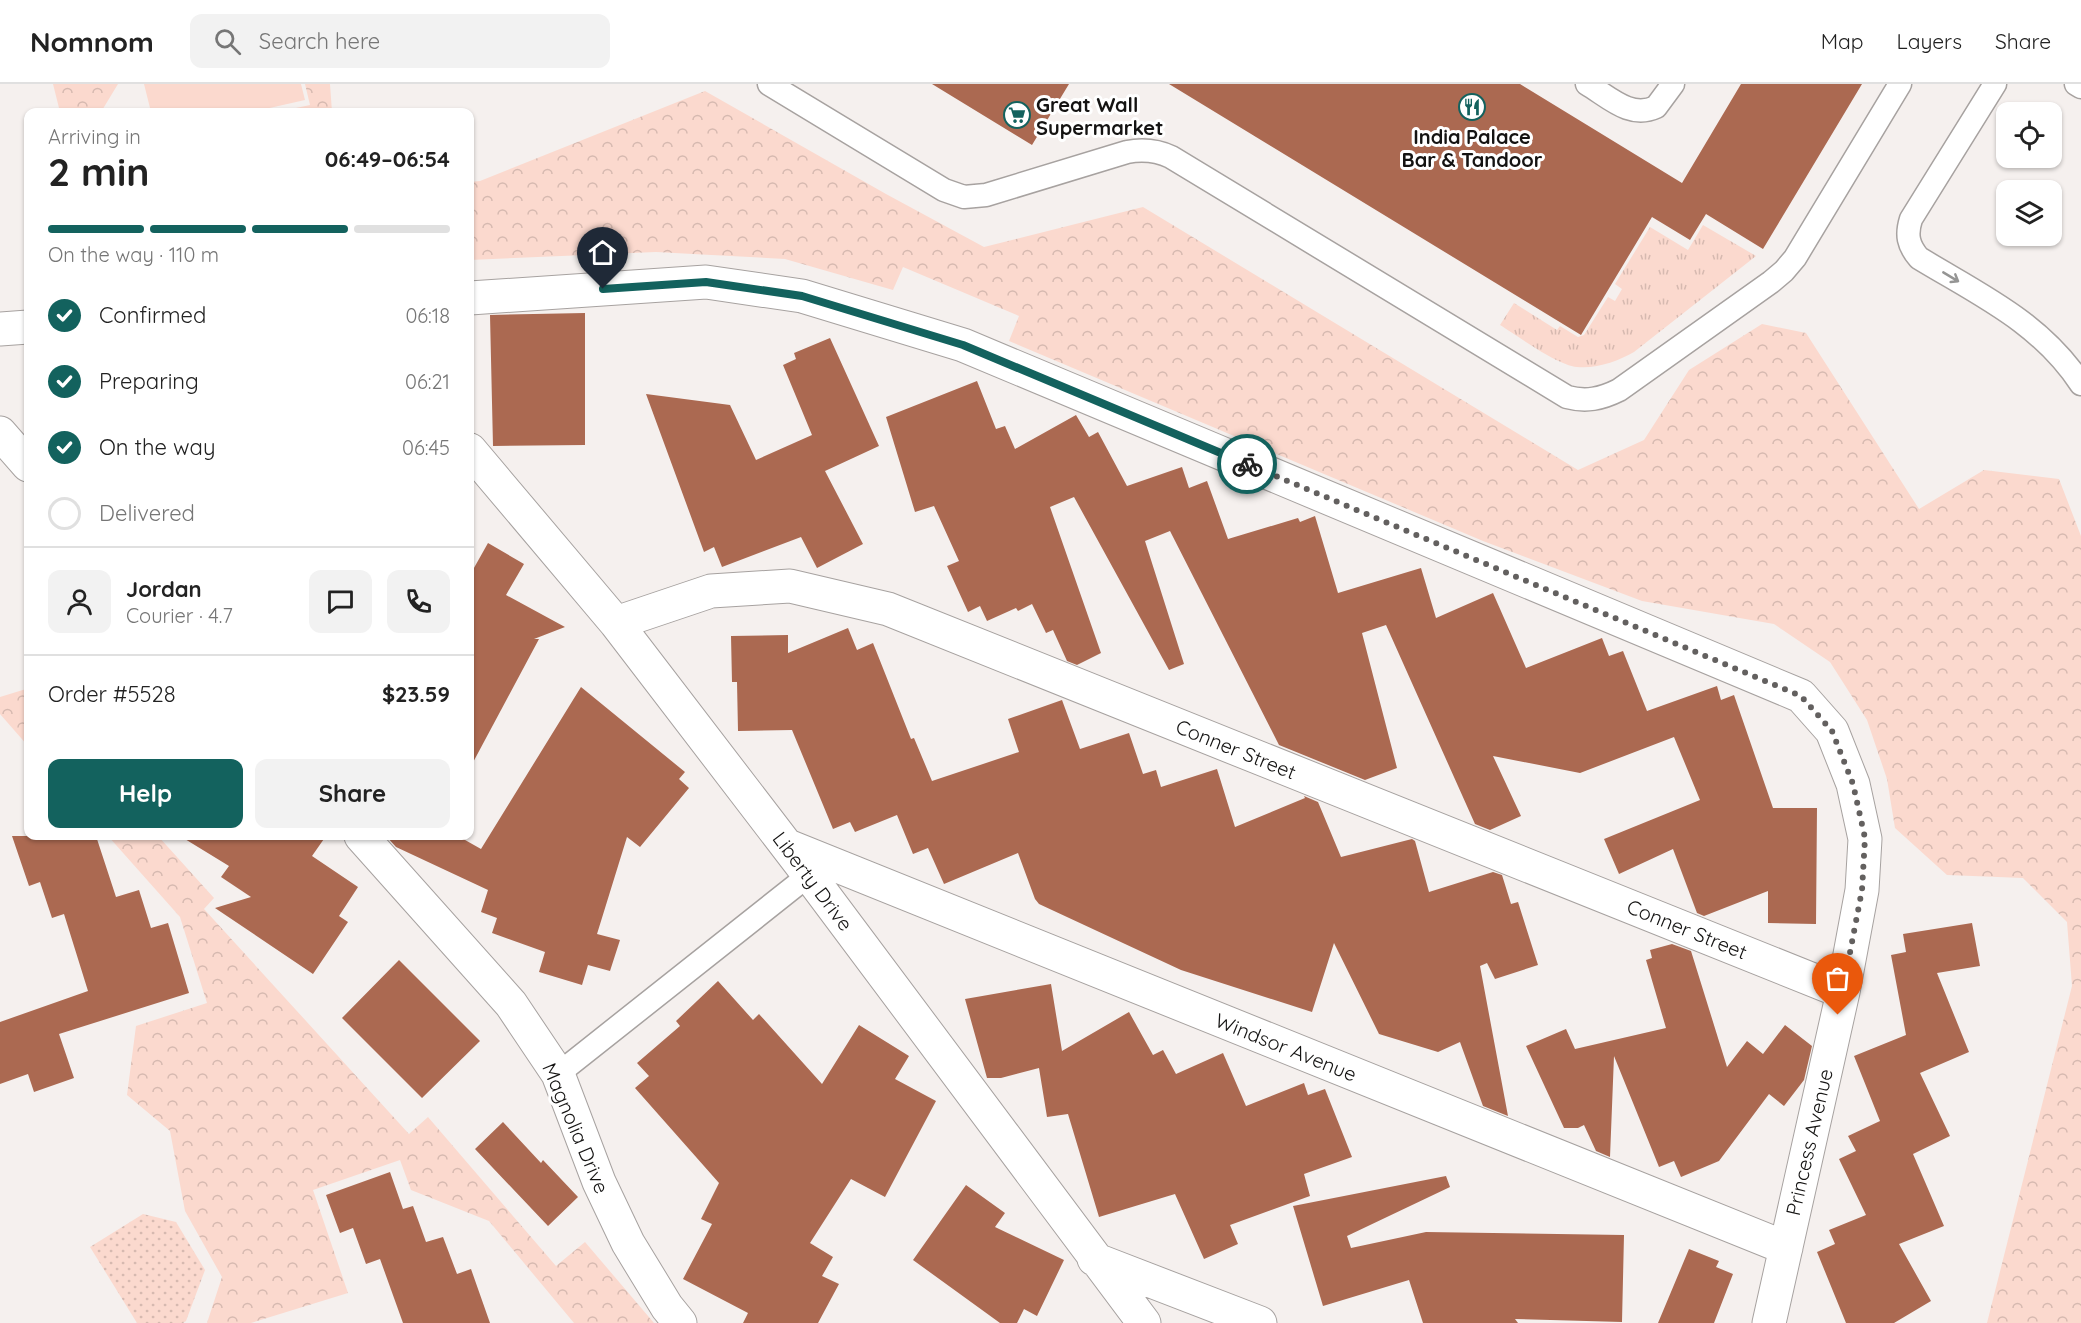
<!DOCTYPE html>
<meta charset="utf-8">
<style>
body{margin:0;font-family:Quicksand,sans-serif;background:#f2f2f2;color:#222;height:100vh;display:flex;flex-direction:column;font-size:22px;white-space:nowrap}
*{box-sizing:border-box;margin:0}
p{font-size:20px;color:#767676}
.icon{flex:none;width:33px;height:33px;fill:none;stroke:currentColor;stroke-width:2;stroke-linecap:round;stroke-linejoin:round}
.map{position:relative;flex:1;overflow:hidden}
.drawer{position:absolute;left:24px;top:24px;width:450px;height:732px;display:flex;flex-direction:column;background:#fff;border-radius:12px;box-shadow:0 2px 4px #0004}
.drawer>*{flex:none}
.fabs{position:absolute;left:1996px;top:18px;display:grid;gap:12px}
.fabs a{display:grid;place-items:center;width:66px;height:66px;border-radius:12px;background:#fff;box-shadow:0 2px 4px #0004;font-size:30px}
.pin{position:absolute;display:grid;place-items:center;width:51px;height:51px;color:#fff;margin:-62px -26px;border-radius:50% 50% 50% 0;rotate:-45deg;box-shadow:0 0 6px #0007}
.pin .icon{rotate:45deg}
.courier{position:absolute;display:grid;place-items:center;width:60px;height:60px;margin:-30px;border:4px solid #13625e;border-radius:50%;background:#fff;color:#222;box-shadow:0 2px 8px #0007}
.summary em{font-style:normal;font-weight:700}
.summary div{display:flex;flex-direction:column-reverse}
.summary{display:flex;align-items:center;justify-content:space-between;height:102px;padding:0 24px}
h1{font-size:39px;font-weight:700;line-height:45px}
.bar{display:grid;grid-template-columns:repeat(4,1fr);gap:9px 6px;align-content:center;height:72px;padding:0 24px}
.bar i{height:8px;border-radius:4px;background:#e0e0e0}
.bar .active{background:#13625e}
.bar p{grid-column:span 4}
.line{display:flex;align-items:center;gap:15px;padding:0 24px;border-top:2px solid #e0e0e0}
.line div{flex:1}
.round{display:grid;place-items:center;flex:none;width:63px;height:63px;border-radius:12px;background:#f2f2f2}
ol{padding:0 24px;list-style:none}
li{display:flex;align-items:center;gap:18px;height:66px}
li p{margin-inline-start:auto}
li .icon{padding:6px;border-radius:50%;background:#13625e;color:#fff;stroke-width:4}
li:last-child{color:#767676}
li i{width:33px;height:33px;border:3px solid #e0e0e0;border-radius:50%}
.cta{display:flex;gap:12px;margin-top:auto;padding:12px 24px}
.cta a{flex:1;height:69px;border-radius:12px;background:#13625e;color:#fff;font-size:24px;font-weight:700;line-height:69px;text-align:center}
.cta a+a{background:#f2f2f2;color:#222}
header{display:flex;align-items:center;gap:36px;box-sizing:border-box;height:84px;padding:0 30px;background:#fff;border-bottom:2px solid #e0e0e0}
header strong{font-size:28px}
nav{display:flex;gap:33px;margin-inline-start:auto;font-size:21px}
.search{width:420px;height:54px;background:#f2f2f2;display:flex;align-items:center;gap:15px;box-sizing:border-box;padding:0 21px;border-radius:12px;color:#767676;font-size:22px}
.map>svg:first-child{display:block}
.grass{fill:url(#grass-tufts)}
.forest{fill:url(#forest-crowns)}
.park{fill:url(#park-dots)}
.pitch{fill:#fbd9ce}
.building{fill:#ab6951}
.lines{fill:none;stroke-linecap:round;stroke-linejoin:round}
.lane-casing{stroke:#a7a2a0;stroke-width:25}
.street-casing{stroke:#a7a2a0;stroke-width:35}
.lane{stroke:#fff;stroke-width:22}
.street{stroke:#fff;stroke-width:33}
.oneway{stroke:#959594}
.done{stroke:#63605f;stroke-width:6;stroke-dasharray:0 10.8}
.route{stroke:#13625e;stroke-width:8}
.labels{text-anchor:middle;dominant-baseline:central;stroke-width:6;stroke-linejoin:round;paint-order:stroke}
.poi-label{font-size:20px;font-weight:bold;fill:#141312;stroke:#fff;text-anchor:start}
.street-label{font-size:20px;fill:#141312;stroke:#fff}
</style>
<header>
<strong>Nomnom</strong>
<div class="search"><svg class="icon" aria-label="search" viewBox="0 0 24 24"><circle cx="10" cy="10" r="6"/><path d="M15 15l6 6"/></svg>Search here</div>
<nav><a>Map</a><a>Layers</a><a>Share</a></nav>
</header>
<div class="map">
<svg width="2081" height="1239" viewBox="0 0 2081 1239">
<defs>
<pattern id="grass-tufts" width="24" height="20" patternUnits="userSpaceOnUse" patternTransform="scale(1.5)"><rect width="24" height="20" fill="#fbd9ce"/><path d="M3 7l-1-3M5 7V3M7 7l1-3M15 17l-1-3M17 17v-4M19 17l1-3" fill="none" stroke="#d6b9b0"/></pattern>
<pattern id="forest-crowns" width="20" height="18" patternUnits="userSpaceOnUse" patternTransform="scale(1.5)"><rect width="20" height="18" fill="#fbd9ce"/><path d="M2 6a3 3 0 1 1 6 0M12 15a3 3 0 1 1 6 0" fill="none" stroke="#d6b9b0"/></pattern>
<pattern id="park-dots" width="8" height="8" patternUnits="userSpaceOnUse" patternTransform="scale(1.5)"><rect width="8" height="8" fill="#fbd9ce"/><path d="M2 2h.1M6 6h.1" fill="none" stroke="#d6b9b0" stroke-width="1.8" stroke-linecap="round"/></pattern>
</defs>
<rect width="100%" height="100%" fill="#f5f0ee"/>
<path class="grass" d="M 1703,141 L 1756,172 L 1634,268 C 1618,277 1597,285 1577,283 C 1557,281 1518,252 1500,241 L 1514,219 L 1557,246 L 1560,242 L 1578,253 L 1584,251 L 1608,213 L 1615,217 L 1622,205 L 1615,200 L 1650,143 L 1688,166 Z"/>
<path class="forest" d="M 53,0 L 118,0 L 101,28 L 60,28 Z
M 305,0 L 330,0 L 332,28 L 277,28 L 310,21 Z
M 705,7 L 886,110 L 984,163 L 1143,123 L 1578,386 L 1644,356 L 1689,286 L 1762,240 L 1806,249 L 1919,425 L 1984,386 L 2059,395 L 2081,452 L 2081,1239 L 1987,1239 L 2072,902 L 2067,838 L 2023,794 L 1947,791 L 1895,744 L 1887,695 L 1867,636 L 1830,578 L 1774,540 L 1642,517 L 1483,457 L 1009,257 L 1019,232 L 903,183 L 893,206 L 785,175 L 656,168 L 470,176 L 470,98 L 480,97 Z
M 26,605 L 28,607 L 28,662 L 0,630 L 0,613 Z
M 108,752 L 158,752 L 214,814 L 204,825 L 409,1050 L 428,1033 L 556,1182 L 585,1158 L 654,1239 L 574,1239 L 489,1137 L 411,1106 L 400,1076 L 313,1106 L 348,1209 L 251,1239 L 207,1239 L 222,1193 L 185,1127 L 170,1047 L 127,1011 L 136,942 L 207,919 L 180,833 Z"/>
<path class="park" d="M 143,1130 L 176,1138 L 205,1186 L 186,1237 L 183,1239 L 137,1239 L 90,1163 Z"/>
<path class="pitch" d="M 144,0 L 301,0 L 305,16 L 252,28 L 151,28 Z"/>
<path class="building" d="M 932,0 L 1069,0 L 1032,61 Z
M 1169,0 L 1520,0 L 1682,99 L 1741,0 L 1862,0 L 1763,165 L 1706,130 L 1690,156 L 1652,133 L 1581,251 Z
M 585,229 L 585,361 L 493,362 L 490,231 Z
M 830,254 L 879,362 L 825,387 L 863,460 L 817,484 L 801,453 L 722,483 L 714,463 L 704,468 L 646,310 L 730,321 L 756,376 L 812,351 L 783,281 L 796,275 L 794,269 Z
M 977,297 L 996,345 L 1005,342 L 1015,365 L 1076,331 L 1089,353 L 1098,348 L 1127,402 L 1182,383 L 1189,404 L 1207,397 L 1228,455 L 1298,434 L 1300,438 L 1315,432 L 1338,509 L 1421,484 L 1436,534 L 1493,509 L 1526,584 L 1602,554 L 1609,572 L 1623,567 L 1647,627 L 1717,602 L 1721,616 L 1734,611 L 1773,724 L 1817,724 L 1816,840 L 1768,839 L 1768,807 L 1704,832 L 1697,829 L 1673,765 L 1619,790 L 1604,755 L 1700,716 L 1674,653 L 1580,689 L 1493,672 L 1521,732 L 1490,746 L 1475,740 L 1386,541 L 1362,549 L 1397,684 L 1365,696 L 1279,661 L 1170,447 L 1145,457 L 1184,580 L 1169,586 L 1074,413 L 1050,423 L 1101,569 L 1077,581 L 1067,577 L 1053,546 L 1046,549 L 1032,520 L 1018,527 L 1016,524 L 987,537 L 980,522 L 968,528 L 947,482 L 959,477 L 934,422 L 915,428 L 886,333 Z
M 488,459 L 524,480 L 506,511 L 565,543 L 534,555 L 539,555 L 470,684 L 470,491 Z
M 848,544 L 857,566 L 873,559 L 911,655 L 914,654 L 932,697 L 1019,668 L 1008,635 L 1062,616 L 1080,665 L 1129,649 L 1143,690 L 1156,686 L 1161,703 L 1217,685 L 1235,743 L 1305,714 L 1304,712 L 1318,718 L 1341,773 L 1412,755 L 1415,757 L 1429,808 L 1493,788 L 1502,791 L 1511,820 L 1518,818 L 1538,881 L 1495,895 L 1487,879 L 1480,882 L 1508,1032 L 1483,1022 L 1460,958 L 1438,968 L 1379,950 L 1334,859 L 1312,928 L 1181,886 L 1039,820 L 1035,815 L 1018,769 L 944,800 L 928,764 L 913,770 L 897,731 L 855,748 L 850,738 L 833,745 L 792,646 L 738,647 L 737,598 L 732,598 L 731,552 L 788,551 L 788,569 Z
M 581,603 L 685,688 L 679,695 L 689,704 L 640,763 L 627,753 L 597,850 L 620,856 L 610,887 L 588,881 L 582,901 L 539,888 L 545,868 L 492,849 L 497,834 L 481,828 L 488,806 L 396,763 L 386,752 L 458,752 L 481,765 Z
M 12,752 L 96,752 L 116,813 L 139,806 L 151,844 L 168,839 L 189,909 L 59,950 L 74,994 L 34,1008 L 28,990 L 0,1000 L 0,938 L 88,907 L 64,830 L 52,834 L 40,798 L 29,802 Z
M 180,752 L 326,752 L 312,772 L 358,803 L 339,832 L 348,838 L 313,890 L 215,824 L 251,813 L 221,793 L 229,782 Z
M 1972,839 L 1980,882 L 1937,889 L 1969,968 L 1920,989 L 1950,1052 L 1913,1070 L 1944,1142 L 1899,1160 L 1931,1217 L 1894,1239 L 1846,1239 L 1817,1168 L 1835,1160 L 1829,1146 L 1866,1131 L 1839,1075 L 1856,1067 L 1848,1052 L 1880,1037 L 1854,972 L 1906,951 L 1891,871 L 1906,868 L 1903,850 Z
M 1672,860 L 1691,867 L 1727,983 L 1747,957 L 1763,970 L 1785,941 L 1812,962 L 1804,996 L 1784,1022 L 1769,1010 L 1719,1077 L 1681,1093 L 1674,1077 L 1659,1083 L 1614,972 L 1610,1073 L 1596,1067 L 1584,1041 L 1578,1044 L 1564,1044 L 1526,962 L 1566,945 L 1575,965 L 1666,944 L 1646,876 L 1652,874 L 1650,866 Z
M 399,876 L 480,957 L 422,1014 L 342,934 Z
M 718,897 L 753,936 L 759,930 L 822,1000 L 859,941 L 909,972 L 895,995 L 936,1017 L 885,1113 L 851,1095 L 810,1159 L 833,1173 L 822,1192 L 839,1200 L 818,1239 L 743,1239 L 748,1229 L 683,1195 L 712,1140 L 701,1135 L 719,1099 L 635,1004 L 649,992 L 637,979 L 680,942 L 676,937 Z
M 1051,900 L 1062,967 L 1129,928 L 1153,971 L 1163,966 L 1176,990 L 1223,969 L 1246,1022 L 1304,999 L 1308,1011 L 1325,1005 L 1352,1073 L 1304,1090 L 1310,1112 L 1230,1141 L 1238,1160 L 1204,1175 L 1175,1110 L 1099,1133 L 1068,1030 L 1047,1033 L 1039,984 L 1001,994 L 987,994 L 965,915 Z
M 503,1038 L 541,1079 L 543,1076 L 578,1113 L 548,1142 L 475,1065 Z
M 390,1088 L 403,1125 L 413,1122 L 426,1158 L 443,1153 L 457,1190 L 471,1185 L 490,1239 L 403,1239 L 380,1175 L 366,1180 L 353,1144 L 340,1149 L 326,1111 Z
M 1446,1092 L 1450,1103 L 1347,1152 L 1351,1164 L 1426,1148 L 1624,1151 L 1622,1238 L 1515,1235 L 1518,1239 L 1423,1239 L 1409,1196 L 1323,1222 L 1293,1122 Z
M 966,1101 L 1005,1129 L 995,1143 L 1064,1176 L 1037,1232 L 1024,1225 L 1017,1239 L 1000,1239 L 913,1176 Z
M 1689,1165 L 1719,1177 L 1716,1183 L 1733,1190 L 1714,1239 L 1658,1239 Z"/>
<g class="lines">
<defs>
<path id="lane" d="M 769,0 L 944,106 L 964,113 L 986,111 L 1127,68 C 1143,65 1156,66 1171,73 L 1567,313 C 1586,318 1601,315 1619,306 L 1771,198 L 1784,187 L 1795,174 L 1900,0
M 1587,0 C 1609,13 1630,35 1656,23 L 1673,0
M 1995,0 L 1911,135 C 1906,151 1908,161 1919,174 C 1980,211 2040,238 2081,300
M 2076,0 L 2081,3
M 558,990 L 809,791"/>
<path id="street" d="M 470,214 L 706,198 L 802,212 L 963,261 L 1801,612 L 1832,647 L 1853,700 L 1865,755 L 1862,806 L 1843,908 L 1769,1239
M 0,245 L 28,243
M 0,349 L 28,381
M 470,366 L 616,539 L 809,791 L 1144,1239
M 616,539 L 711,507 L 790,502 L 888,525 L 1843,908
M 361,752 L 511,920 L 558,990 L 599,1098 L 628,1159 L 667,1223 L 680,1239
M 788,762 L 1786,1164
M 1094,1175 L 1260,1239"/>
</defs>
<use href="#lane" class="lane-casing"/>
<use href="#street" class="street-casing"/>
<use href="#lane" class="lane"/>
<use href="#street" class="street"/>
</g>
<defs><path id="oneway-shaft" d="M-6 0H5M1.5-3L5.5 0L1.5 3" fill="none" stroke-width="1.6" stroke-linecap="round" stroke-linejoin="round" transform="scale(1.5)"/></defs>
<use class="oneway" href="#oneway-shaft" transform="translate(1951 193) rotate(31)"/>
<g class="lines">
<path class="done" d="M 1247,380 L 1801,612 L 1832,647 L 1853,700 L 1865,754 L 1862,806 L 1838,931"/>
<path class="route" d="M 603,205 L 706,198 L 802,212 L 963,261 L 1247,380"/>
</g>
<defs>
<symbol id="restaurant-ring" viewBox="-11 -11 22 22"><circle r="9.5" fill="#fff" stroke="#13625e" stroke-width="1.5"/><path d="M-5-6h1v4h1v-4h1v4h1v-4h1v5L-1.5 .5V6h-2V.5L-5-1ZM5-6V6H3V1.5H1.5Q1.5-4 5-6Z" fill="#13625e"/></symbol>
<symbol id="supermarket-ring" viewBox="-11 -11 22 22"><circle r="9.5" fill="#fff" stroke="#13625e" stroke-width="1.5"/><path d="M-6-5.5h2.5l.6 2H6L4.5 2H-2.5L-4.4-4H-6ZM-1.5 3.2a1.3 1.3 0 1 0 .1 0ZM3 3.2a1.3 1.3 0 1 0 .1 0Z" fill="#13625e"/></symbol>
</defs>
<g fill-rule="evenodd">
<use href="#restaurant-ring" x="1457" y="8" width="30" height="30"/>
<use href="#supermarket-ring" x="1002" y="16" width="30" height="30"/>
</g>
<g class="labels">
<g class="poi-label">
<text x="1036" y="20">Great Wall<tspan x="1036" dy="23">Supermarket</tspan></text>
<text x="1472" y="52" text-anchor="middle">India Palace<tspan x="1472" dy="23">Bar &amp; Tandoor</tspan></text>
</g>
<g class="street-label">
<text transform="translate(1236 665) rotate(22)">Conner Street</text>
<text transform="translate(813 797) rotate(53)">Liberty Drive</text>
<text transform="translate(1687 845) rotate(22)">Conner Street</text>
<text transform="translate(1286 963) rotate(22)">Windsor Avenue</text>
<text transform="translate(576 1044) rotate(67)">Magnolia Drive</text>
<text transform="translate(1809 1058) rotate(-77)">Princess Avenue</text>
</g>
</g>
</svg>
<div class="fabs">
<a><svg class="icon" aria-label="locate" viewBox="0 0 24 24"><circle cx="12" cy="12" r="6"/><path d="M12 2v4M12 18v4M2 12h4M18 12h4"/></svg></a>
<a><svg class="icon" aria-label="layers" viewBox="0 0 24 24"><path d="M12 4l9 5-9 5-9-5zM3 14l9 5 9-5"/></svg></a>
</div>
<div class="pin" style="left:1838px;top:931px;background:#ea580c"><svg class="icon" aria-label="bag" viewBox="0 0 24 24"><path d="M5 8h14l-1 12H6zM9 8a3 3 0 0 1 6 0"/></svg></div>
<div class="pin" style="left:603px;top:205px;background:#1f2937"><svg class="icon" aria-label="home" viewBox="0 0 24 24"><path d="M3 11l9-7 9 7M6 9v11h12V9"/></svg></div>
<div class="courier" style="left:1247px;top:380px"><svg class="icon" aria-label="bike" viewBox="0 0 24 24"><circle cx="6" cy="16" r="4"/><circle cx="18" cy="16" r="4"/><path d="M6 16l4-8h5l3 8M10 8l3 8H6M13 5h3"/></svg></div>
<section class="drawer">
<div class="summary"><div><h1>2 min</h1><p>Arriving in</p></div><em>06:49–06:54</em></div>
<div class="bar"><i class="active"></i><i class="active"></i><i class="active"></i><i></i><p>On the way · 110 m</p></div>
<ol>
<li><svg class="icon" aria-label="check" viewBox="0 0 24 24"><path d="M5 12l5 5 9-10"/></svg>Confirmed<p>06:18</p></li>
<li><svg class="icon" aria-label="check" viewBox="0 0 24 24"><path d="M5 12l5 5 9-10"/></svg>Preparing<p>06:21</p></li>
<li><svg class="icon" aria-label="check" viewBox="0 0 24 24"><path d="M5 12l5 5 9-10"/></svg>On the way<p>06:45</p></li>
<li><i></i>Delivered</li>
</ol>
<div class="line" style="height:108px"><a class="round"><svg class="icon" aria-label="person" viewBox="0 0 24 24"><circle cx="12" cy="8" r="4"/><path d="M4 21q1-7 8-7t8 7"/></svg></a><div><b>Jordan</b><p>Courier · 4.7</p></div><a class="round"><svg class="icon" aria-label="chat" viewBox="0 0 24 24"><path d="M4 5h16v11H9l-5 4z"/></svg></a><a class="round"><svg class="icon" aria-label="phone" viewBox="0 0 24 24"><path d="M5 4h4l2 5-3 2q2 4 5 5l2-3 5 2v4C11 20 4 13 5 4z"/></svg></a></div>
<div class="line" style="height:78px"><div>Order #5528</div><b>$23.59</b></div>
<div class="cta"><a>Help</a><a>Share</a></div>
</section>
</div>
